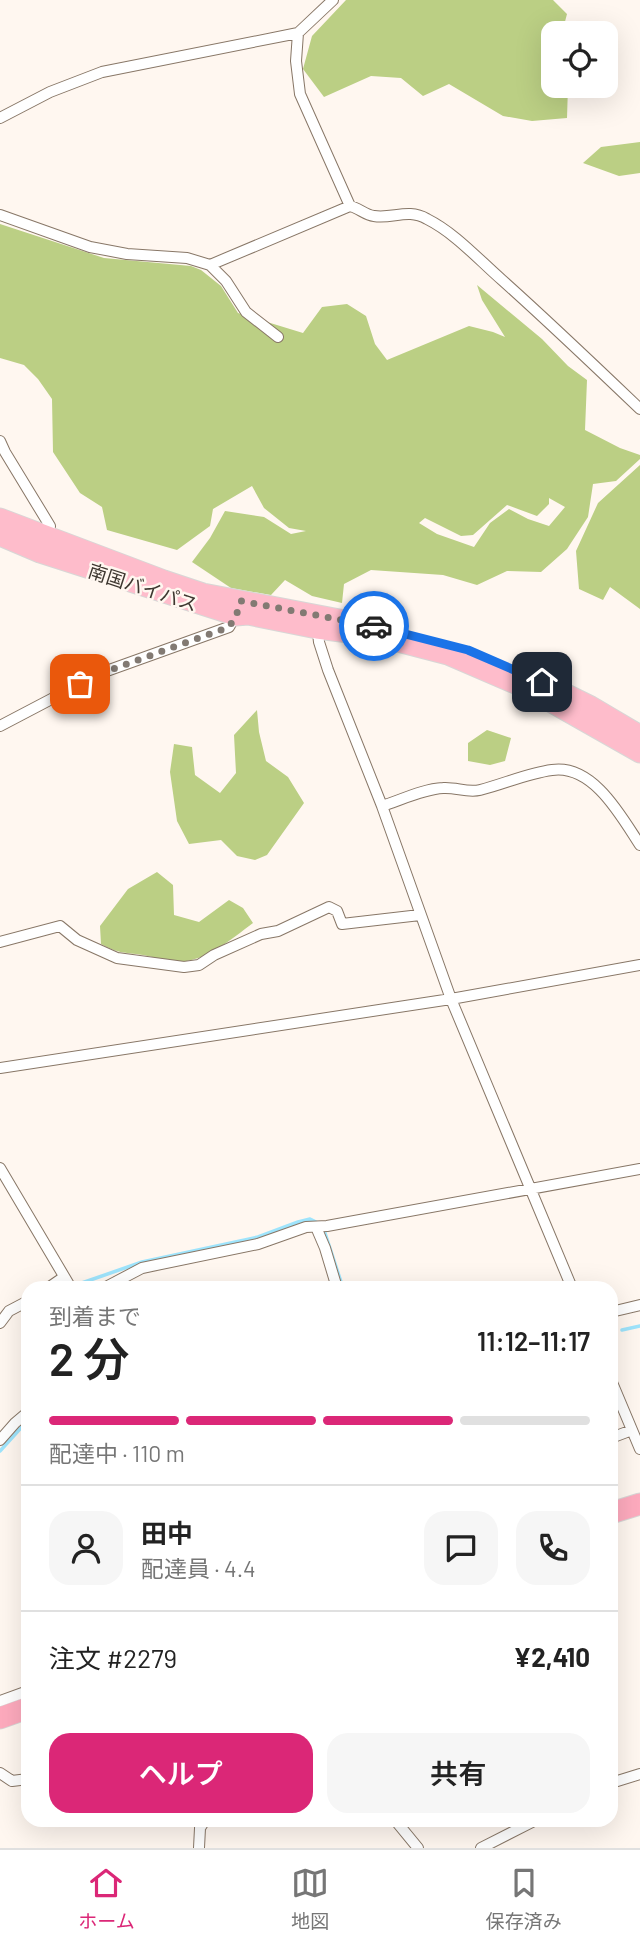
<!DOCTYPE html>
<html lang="ja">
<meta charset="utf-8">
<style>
body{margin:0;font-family:Barlow,"Noto Sans JP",sans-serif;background:#f6f6f6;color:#222;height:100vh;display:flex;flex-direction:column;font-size:26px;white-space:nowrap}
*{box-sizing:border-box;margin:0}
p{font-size:23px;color:#767676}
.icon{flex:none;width:38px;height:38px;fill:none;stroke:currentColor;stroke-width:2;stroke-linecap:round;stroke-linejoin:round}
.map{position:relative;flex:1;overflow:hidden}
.sheet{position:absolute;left:21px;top:1281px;width:597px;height:546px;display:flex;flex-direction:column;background:#fff;border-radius:21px;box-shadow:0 7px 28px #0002}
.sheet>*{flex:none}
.controls{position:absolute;left:541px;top:21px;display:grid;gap:14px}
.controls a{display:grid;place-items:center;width:77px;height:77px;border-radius:14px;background:#fff;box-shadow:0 7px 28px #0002;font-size:35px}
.pin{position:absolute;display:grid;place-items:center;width:60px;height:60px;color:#fff;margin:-30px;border-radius:14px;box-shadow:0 4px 10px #0006}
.courier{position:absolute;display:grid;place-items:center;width:70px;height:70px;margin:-35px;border:5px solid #1a73e8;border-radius:50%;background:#fff;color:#222;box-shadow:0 2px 9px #0007}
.summary em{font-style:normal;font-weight:600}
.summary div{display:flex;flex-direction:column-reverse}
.summary{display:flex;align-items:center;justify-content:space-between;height:119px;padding:0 28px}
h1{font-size:46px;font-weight:600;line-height:52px}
.bar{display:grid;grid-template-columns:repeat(4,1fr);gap:10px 7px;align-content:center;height:84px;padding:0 28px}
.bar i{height:9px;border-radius:5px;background:#e0e0e0}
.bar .current{background:#db2777}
.bar p{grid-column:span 4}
.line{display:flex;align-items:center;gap:18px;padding:0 28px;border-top:2px solid #e0e0e0}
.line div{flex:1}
.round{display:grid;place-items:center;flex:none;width:74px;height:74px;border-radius:21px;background:#f6f6f6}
.cta{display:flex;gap:14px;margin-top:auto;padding:14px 28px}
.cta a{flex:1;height:80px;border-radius:21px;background:#db2777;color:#fff;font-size:28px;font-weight:600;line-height:80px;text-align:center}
.cta a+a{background:#f6f6f6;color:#222}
.menu{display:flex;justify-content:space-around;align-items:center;height:98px;border-top:2px solid #e0e0e0;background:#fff;font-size:19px;color:#767676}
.menu a{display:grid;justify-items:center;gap:4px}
.menu .current{color:#db2777}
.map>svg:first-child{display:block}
.green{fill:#bbcf84;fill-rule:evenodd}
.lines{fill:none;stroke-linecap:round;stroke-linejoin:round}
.stream{stroke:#9ee4fc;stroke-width:3.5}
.minor-casing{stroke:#887767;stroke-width:12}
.trunk-casing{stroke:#d8d7d6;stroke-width:21}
.motorway-casing{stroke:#d8d7d6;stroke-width:23}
.minor{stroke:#fff;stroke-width:10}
.trunk{stroke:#febccb;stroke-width:19}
.motorway{stroke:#feabbe;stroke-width:21}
.done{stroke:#827a73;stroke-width:7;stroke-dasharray:0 12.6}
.route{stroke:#1a73e8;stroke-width:9}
.labels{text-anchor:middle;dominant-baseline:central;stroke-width:5;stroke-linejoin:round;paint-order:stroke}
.street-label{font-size:19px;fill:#3e3730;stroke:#fff7f0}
</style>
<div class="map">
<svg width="640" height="1848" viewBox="0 0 640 1848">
<rect width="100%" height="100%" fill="#fff7f0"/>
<path class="green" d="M 346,0 L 553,0 L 567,14 L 562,33 L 553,33 L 553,86 L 568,86 L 567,118 L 532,121 L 503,116 L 449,84 L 423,96 L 401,78 L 371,76 L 324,97 L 303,69 L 312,36 Z
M 640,142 L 640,173 L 619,176 L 583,163 L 601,147 Z
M 0,224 L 104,258 L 191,266 L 201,270 L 221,286 L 238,313 L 303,333 L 322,307 L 347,304 L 366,316 L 375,344 L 387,360 L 469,326 L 493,332 L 505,337 L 482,300 L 477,285 L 542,339 L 568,366 L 587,380 L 585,430 L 620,448 L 640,455 L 640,459 L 616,481 L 593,484 L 588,517 L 567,549 L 541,572 L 507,571 L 477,585 L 443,575 L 371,570 L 344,584 L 342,603 L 312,596 L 285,580 L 271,595 L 231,588 L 192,562 L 210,538 L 225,511 L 264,517 L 291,534 L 306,531 L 289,528 L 264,508 L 252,486 L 213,509 L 210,526 L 177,550 L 107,530 L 102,507 L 80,493 L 53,452 L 52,399 L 38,379 L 24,365 L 0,358 ZM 549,498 L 565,507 L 549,526 L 528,519 L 509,509 L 490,523 L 474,547 L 437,534 L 419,523 L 425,518 L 461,536 L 473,535 L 507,505 L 537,516 L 549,504 Z
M 640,465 L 640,609 L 610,587 L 603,600 L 579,589 L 576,551 L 598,503 Z
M 257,710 L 259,732 L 266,761 L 288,777 L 304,803 L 267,855 L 255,860 L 237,856 L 221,840 L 189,844 L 177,821 L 170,772 L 174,744 L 192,747 L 195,775 L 220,793 L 236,773 L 234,735 Z
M 487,730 L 511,738 L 505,761 L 490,765 L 468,761 L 468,743 Z
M 157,872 L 173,885 L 174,915 L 199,922 L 229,900 L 243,908 L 253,923 C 230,940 206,962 176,962 C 165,961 154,957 143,955 C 123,952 120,954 101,944 L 100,926 L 128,889 Z"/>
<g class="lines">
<path class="stream" d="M 324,1230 L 343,1288
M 76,1285 L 142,1262 L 258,1237 L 298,1222 L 310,1219 L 320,1224
M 622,1330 L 640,1326
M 0,1451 L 28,1420"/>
<defs>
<path id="minor" d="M 298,33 L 296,61 L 300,94 L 350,206
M 0,118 L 50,92 L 102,72 L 298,33 L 333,0
M 0,215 L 90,247 L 127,254 L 187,258 L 210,265 L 226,281 L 246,312 L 278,337
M 210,265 L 350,206 C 359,208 365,215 374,216 C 393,219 408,208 427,219 C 455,233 478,259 502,280 C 549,322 594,365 640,409
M 0,441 L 5,452 L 50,526 L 48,538
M 317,625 L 319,642 L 328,670 L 382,806 L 451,999 L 572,1288
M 0,726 L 101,673 L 229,627 L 237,613
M 382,806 C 401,800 423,789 443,788 C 456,787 467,793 480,790 C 504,784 528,773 552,770 C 593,764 621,816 640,845
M 0,942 L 60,926 L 77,940 L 117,958 L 184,967 L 199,965 L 214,955 L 261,934 L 278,931 L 329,907 L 337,911 L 342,924 L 420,915
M 0,1068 L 451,999 L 640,965
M 0,1168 L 71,1288
M 316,1227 L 325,1248 L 337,1288
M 48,1288 L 64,1277
M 104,1288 L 142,1268 L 258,1244 L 306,1227 L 327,1226 L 640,1169
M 611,1312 L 640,1305
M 0,1323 L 9,1311 L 28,1301
M 611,1380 L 640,1449
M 611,1438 L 632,1430
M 0,1440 L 15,1423 L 28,1412
M 0,1701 L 28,1691
M 0,1773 L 12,1781 L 28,1779
M 611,1783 L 640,1774
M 395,1820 L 418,1848
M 199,1848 L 200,1828 L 205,1820
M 481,1848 L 536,1820"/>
<path id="trunk" d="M 0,518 L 164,580 L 203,593 L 350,621
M 0,536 L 40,553 L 236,616 L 248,615 L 317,629 L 349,633 L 398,642 L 448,655 L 529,690 L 640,753
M 526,674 L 591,706 L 640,735"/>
<path id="motorway" d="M 611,1513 L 640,1504
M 0,1718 L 28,1708"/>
</defs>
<use href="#minor" class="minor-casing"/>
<use href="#trunk" class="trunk-casing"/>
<use href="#motorway" class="motorway-casing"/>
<use href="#minor" class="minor"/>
<use href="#trunk" class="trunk"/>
<use href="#motorway" class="motorway"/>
</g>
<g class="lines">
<path class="done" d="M 80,684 L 102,673 L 229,627 L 236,616 L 241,601 L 374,626"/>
<path class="route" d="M 374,626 L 468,650 L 542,682"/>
</g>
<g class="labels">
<g class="street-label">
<text transform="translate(143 587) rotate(18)">南国バイパス</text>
</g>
</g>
</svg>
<div class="controls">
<a><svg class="icon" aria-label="locate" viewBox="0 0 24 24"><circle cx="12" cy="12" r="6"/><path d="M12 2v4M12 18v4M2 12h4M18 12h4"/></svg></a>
</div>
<div class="pin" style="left:80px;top:684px;background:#ea580c"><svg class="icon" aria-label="bag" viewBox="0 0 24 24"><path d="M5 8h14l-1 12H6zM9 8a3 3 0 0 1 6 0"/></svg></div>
<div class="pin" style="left:542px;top:682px;background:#1f2937"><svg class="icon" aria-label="home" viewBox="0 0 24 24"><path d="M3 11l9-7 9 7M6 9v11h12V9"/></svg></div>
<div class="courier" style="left:374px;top:626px"><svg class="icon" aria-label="car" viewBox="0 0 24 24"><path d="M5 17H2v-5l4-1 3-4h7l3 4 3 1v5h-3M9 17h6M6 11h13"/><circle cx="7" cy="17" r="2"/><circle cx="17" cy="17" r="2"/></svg></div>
<section class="sheet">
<div class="summary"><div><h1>2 分</h1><p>到着まで</p></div><em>11:12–11:17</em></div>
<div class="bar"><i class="current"></i><i class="current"></i><i class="current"></i><i></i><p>配達中 · 110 m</p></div>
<div class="line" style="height:126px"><a class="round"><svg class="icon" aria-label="person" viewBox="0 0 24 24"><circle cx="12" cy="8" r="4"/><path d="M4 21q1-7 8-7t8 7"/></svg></a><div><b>田中</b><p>配達員 · 4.4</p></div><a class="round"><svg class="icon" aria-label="chat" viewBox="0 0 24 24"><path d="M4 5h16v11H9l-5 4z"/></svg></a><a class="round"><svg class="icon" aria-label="phone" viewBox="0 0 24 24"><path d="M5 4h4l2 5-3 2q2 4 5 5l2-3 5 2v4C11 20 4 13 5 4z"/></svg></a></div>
<div class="line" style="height:91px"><div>注文 #2279</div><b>¥2,410</b></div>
<div class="cta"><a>ヘルプ</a><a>共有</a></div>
</section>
</div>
<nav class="menu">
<a class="current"><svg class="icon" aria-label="home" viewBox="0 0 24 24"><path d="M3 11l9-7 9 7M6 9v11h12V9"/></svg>ホーム</a>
<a><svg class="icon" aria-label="map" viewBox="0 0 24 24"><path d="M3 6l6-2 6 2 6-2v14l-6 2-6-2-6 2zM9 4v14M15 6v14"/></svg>地図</a>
<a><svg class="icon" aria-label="saved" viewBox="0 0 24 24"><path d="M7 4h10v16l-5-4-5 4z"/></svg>保存済み</a>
</nav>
